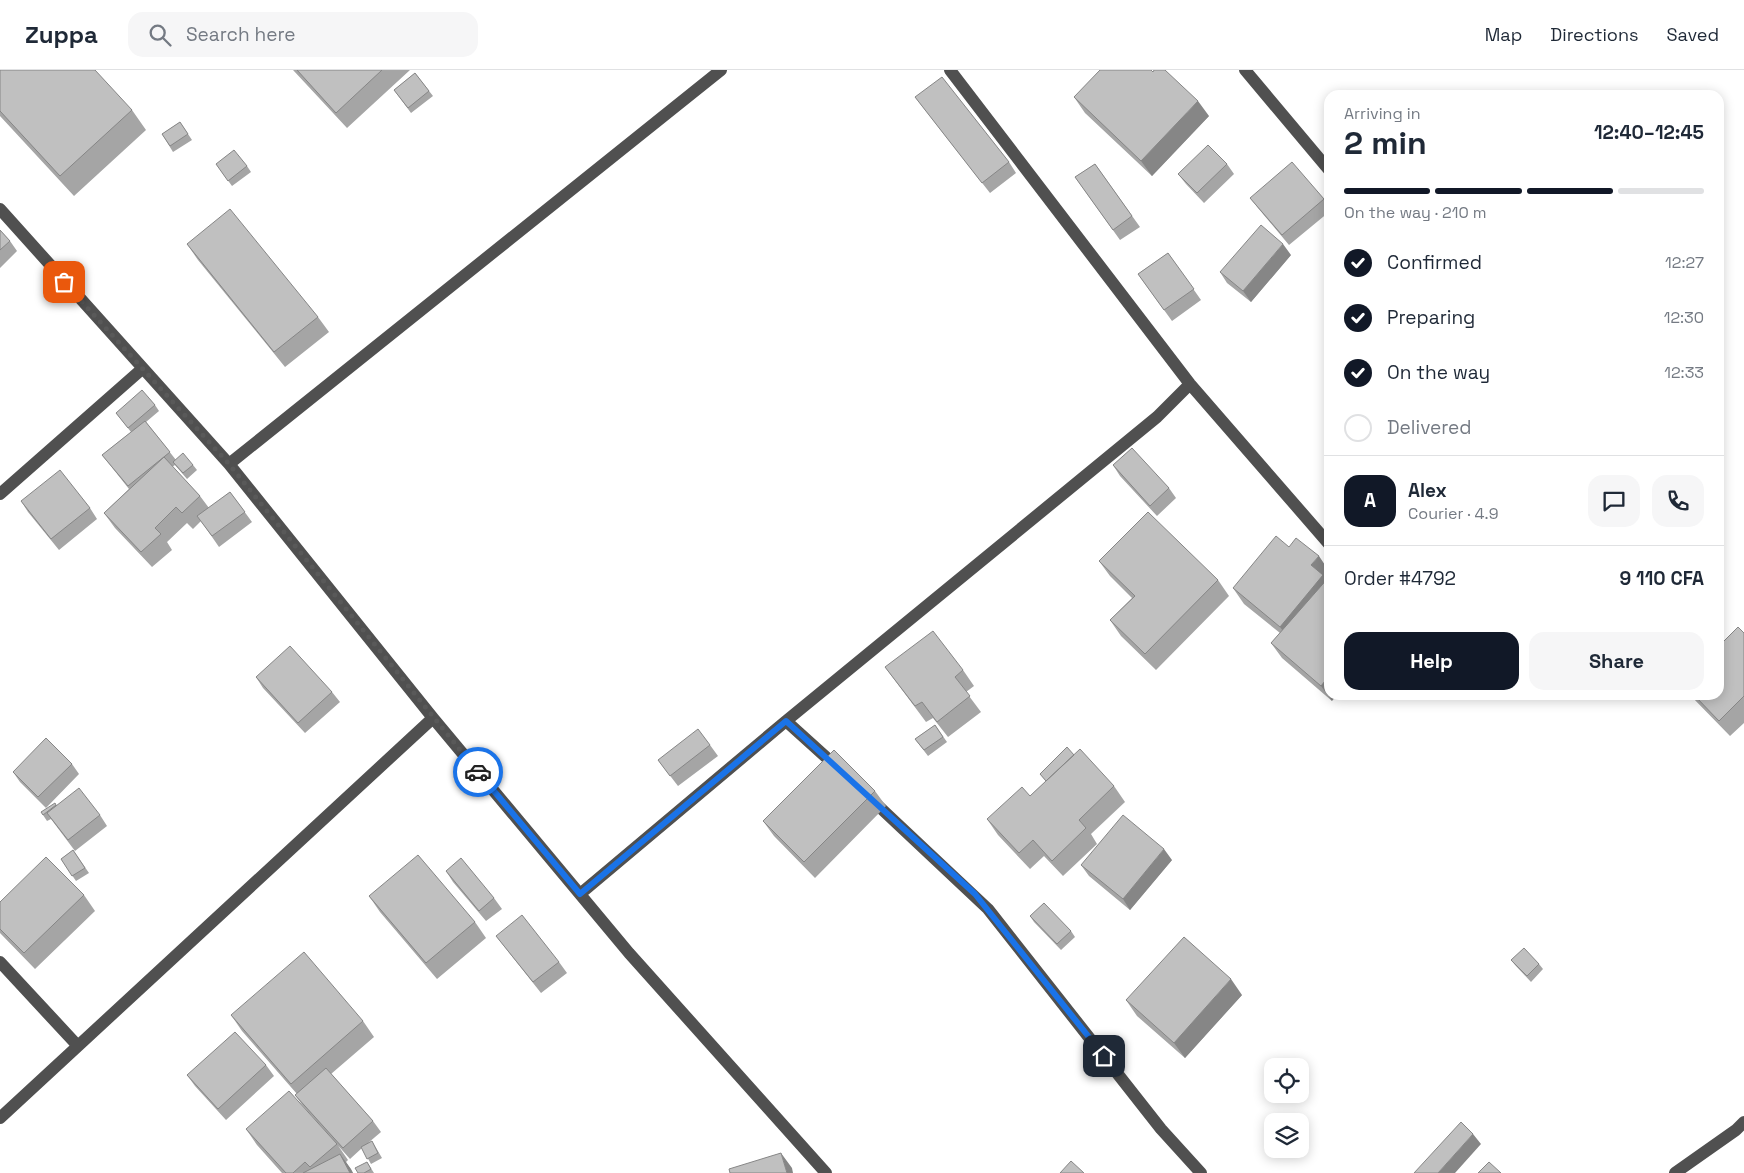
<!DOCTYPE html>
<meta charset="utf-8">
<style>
body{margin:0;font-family:"Space Grotesk",sans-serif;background:#f6f6f7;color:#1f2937;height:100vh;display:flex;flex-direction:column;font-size:19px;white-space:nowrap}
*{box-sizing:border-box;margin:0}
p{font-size:16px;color:#747a83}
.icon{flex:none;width:28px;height:28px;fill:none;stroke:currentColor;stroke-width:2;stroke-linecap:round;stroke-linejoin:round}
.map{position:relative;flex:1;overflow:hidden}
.panel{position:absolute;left:1324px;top:20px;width:400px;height:610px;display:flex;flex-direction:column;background:#fff;border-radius:15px;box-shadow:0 2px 12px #0003}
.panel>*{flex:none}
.tools{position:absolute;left:1264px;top:988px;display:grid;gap:10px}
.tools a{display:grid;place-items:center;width:45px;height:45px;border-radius:10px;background:#fff;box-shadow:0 2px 12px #0003;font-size:25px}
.pin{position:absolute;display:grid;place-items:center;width:42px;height:42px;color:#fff;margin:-21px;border-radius:10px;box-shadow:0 2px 8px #0006}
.courier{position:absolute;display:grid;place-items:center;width:50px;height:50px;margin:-25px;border:4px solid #1a73e8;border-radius:50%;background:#fff;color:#222;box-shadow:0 1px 6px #0007}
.summary em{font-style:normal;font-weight:600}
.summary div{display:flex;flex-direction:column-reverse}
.summary{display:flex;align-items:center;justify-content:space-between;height:85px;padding:0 20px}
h1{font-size:32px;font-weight:600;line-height:38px}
.bar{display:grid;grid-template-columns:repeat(4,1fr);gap:8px 5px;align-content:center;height:60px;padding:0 20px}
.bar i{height:6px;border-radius:4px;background:#e0e1e3}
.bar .on{background:#111827}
.bar p{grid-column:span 4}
.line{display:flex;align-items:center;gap:12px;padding:0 20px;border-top:1px solid #e0e1e3}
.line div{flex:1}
.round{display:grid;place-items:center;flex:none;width:52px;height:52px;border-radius:15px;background:#f6f6f7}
ol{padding:0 20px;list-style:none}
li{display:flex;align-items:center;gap:15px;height:55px}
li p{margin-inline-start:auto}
li .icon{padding:5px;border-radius:50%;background:#111827;color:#fff;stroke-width:4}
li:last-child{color:#747a83}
li i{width:28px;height:28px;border:2px solid #e0e1e3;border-radius:50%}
.button{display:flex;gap:10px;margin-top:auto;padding:10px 20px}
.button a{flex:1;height:58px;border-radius:15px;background:#111827;color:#fff;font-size:20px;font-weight:600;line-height:58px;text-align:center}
.button a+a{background:#f6f6f7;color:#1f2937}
header{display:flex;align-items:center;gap:30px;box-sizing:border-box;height:70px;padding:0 25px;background:#fff;border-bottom:1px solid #e0e1e3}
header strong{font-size:24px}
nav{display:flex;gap:28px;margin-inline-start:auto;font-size:18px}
.search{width:350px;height:45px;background:#f6f6f7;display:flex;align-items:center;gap:12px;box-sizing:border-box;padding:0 18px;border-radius:15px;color:#747a83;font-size:19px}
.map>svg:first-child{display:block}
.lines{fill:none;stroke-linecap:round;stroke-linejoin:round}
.minor{stroke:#505050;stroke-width:12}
.wall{fill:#a5a5a5}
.shaded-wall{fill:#868686}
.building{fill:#c0c0c0;stroke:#868686}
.done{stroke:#595959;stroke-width:5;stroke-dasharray:0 9}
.route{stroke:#1a73e8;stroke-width:6}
</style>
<header>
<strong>Zuppa</strong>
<div class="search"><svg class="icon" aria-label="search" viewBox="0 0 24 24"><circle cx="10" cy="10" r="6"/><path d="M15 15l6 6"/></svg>Search here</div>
<nav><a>Map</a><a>Directions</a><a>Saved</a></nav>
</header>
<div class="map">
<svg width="1744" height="1103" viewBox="0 0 1744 1103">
<rect width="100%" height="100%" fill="#fff"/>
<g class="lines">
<path class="minor" d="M 950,0 L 1190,314 L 1329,474
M 1245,0 L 1329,100
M 0,139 L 229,394 L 433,648 L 629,883 L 826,1103
M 229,394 L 721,0
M 0,424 L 142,299
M 786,651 L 838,698
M 871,729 L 988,839 L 1161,1059 L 1201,1103
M 580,824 L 786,651 L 1157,347 L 1190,314
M 0,892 L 77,975
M 0,1048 L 433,648
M 1675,1103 L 1736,1060 L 1744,1052"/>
</g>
<path class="wall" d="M 0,0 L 132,40 L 146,60 L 74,126 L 0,46 Z
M 293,0 L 410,0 L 347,58 Z
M 415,3 L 433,26 L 411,43 L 394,20 Z
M 915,27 L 1009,92 L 1016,103 L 990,123 Z
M 1074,27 L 1209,46 L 1152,106 L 1085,43 Z
M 180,52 L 192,70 L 173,82 L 162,64 Z
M 216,94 L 247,96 L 251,102 L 232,116 Z
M 1095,94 L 1140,157 L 1120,170 L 1075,107 Z
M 1227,94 L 1234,104 L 1204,133 L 1186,114 L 1178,104 Z
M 1250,128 L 1324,129 L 1329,136 L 1329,142 L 1289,175 L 1258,138 Z
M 0,160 L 10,171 L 17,181 L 0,198 Z
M 187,174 L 318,247 L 329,262 L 285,297 L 198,190 Z
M 1168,183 L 1201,230 L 1172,251 L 1138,204 Z
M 1291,185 L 1251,232 L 1227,213 L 1220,202 Z
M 155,335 L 159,341 L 146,352 L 176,390 L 193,395 L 197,400 L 187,409 L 175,395 L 172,397 L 200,426 L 209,438 L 230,422 L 252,452 L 219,477 L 201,451 L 193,459 L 187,453 L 167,472 L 172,480 L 152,497 L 115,458 L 104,443 L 129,419 L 110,395 L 102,385 L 131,362 L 116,343 Z
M 1113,395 L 1169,418 L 1176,428 L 1157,446 L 1120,406 Z
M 21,431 L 90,438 L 97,449 L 59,480 L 28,442 Z
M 1289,477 L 1329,501 L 1329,503 L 1325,507 L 1326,509 L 1332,631 L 1282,588 L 1271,573 L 1280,563 L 1244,534 L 1233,518 Z
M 1099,491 L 1218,510 L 1229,526 L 1156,600 L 1121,566 L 1110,550 L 1132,528 L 1110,506 Z
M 1744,563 L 1744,653 L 1730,666 L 1690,625 L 1719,625 Z
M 885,597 L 963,600 L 974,616 L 966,622 L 981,642 L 948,667 L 933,648 L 926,652 Z
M 256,607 L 332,622 L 340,632 L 305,663 L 263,618 Z
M 935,655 L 947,672 L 928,686 L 915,669 Z
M 710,675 L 718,686 L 678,716 L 658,690 Z
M 1074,685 L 1114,716 L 1125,732 L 1091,764 L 1097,774 L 1063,806 L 1044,786 L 1030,799 L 998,765 L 987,749 L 1030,726 L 1046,711 L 1040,704 Z
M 72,694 L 79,704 L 46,738 L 20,712 L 13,702 Z
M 875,721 L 886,736 L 815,808 L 774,766 L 763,751 Z
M 56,735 L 100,745 L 107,756 L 75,781 L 51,749 L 47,751 L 41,742 Z
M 73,780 L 89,803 L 76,811 L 61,789 Z
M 1172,790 L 1130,840 L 1089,806 L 1081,795 Z
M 446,801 L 494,828 L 502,839 L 486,851 L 453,812 Z
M 84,825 L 95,841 L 35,899 L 0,863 L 0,832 Z
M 369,826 L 475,852 L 486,868 L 437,909 L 380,842 Z
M 1030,846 L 1071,861 L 1075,867 L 1061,880 L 1034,852 Z
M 496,866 L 559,892 L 567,903 L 541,923 Z
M 1511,890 L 1539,894 L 1543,899 L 1531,912 L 1515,895 Z
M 1242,925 L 1185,988 L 1137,946 L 1126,930 Z
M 231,945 L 363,951 L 374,967 L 331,1004 L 373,1051 L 381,1062 L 368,1073 L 372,1071 L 382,1088 L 371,1094 L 362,1078 L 350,1089 L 303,1036 L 295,1025 L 297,1024 L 242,961 Z
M 266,995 L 274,1006 L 226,1050 L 195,1016 L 187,1005 Z
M 246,1059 L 337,1074 L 348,1090 L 346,1092 L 353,1103 L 282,1103 L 257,1075 Z
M 367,1092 L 374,1103 L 358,1103 Z"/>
<path class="shaded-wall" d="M 1198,31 L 1209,46 L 1152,106 L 1141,91 Z
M 1283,174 L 1291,185 L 1251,232 L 1243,221 Z
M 1319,486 L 1329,501 L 1329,503 L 1325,507 L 1329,513 L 1291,572 L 1280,557 L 1311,495 Z
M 1329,606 L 1329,625 L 1337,625 L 1332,631 L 1321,616 Z
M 1164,779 L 1172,790 L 1130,840 L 1123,829 Z
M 1231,909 L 1242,925 L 1185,988 L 1174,973 Z
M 1473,1064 L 1481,1074 L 1455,1103 L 1438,1103 Z
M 781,1083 L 792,1098 L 793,1103 L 787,1103 Z
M 340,1084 L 351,1099 L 353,1103 L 350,1103 Z"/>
<path class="building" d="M 0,0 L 95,0 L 132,40 L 60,106 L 0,41 Z
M 297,0 L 382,0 L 336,43 Z
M 1100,0 L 1151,0 L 1153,2 L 1154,0 L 1165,0 L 1198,31 L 1141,91 L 1074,27 Z
M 415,3 L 429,21 L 408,38 L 394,20 Z
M 942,7 L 1009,92 L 982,113 L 915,27 Z
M 180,52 L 188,64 L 170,76 L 162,64 Z
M 1208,75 L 1227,94 L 1197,123 L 1178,104 Z
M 234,80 L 247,96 L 228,111 L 216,94 Z
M 1292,92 L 1324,129 L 1282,165 L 1250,128 Z
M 1095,94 L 1132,146 L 1113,160 L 1075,107 Z
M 230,139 L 318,247 L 274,282 L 187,174 Z
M 1261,155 L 1283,174 L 1243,221 L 1220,202 Z
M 0,160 L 10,171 L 0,180 Z
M 1168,183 L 1194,219 L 1164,240 L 1138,204 Z
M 142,320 L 155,335 L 128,358 L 116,343 Z
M 145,351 L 170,382 L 128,416 L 102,385 Z
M 1132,378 L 1169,418 L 1150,436 L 1113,395 Z
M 183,383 L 193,395 L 183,403 L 173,392 Z
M 164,387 L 200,426 L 182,443 L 176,437 L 155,458 L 161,464 L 141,482 L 104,443 Z
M 60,400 L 90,438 L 51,469 L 21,431 Z
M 230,422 L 245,442 L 212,466 L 197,446 Z
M 1148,442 L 1218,510 L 1145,584 L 1110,550 L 1135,526 L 1099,491 Z
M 1276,466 L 1289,477 L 1296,468 L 1319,486 L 1311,495 L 1323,505 L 1280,557 L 1233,518 Z
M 1329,507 L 1329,606 L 1321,616 L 1271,573 Z
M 1738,557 L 1744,563 L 1744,626 L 1719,651 L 1694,625 L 1719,625 L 1719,576 Z
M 933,561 L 963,600 L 955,607 L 970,626 L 937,652 L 922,632 L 915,636 L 885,597 Z
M 290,576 L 332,622 L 298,653 L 256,607 Z
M 935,655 L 943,667 L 924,680 L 915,669 Z
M 698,659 L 710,675 L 670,706 L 658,690 Z
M 46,668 L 72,694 L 38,727 L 13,702 Z
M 1067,677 L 1074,685 L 1046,711 L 1040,704 Z
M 1080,679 L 1114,716 L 1079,750 L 1086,758 L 1052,791 L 1033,770 L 1019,783 L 987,749 L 1022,717 L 1030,726 Z
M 834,680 L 875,721 L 804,792 L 763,751 Z
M 79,718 L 100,745 L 68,770 L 47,743 Z
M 55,733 L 56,735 L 43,745 L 41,742 Z
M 1123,745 L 1164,779 L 1123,829 L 1081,795 Z
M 73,780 L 85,798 L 72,806 L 61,789 Z
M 418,785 L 475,852 L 426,893 L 369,826 Z
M 46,787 L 84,825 L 24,883 L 0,859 L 0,832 Z
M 461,788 L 494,828 L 479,841 L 446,801 Z
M 1044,833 L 1071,861 L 1057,874 L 1030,846 Z
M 522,845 L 559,892 L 533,912 L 496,866 Z
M 1184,867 L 1231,909 L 1174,973 L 1126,930 Z
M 1524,878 L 1539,894 L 1527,906 L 1511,890 Z
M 304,882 L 363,951 L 291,1014 L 231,945 Z
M 235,962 L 266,995 L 218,1039 L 187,1005 Z
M 326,998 L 373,1051 L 343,1078 L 295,1025 Z
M 289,1021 L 337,1074 L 310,1097 L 305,1092 L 293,1103 L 286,1103 L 246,1059 Z
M 1461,1052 L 1473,1064 L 1438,1103 L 1414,1103 Z
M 372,1071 L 378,1083 L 367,1089 L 361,1077 Z
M 781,1083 L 787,1103 L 730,1103 L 729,1099 Z
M 340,1084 L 350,1103 L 303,1103 Z
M 1071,1091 L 1084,1103 L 1060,1103 Z
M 367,1092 L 371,1099 L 364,1103 L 358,1103 L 355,1098 Z
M 1489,1092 L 1501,1103 L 1478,1103 Z"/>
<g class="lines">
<path class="done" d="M 64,212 L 229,394 L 478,702"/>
<path class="route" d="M 478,702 L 580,824 L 786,651 L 975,824 L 1104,986"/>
</g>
</svg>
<div class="tools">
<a><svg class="icon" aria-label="locate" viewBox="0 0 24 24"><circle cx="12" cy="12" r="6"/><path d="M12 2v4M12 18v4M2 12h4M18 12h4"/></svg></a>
<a><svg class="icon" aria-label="layers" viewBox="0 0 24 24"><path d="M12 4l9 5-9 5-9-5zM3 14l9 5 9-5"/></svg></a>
</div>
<div class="pin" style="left:64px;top:212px;background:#ea580c"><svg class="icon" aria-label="bag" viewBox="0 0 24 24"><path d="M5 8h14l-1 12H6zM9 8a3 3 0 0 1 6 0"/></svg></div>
<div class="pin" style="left:1104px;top:986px;background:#1f2937"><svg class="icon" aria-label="home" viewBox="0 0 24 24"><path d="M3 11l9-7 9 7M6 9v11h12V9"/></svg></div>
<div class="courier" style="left:478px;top:702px"><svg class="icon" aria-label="car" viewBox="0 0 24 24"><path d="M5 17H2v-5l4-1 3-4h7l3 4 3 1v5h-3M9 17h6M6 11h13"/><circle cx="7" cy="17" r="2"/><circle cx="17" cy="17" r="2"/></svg></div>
<section class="panel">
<div class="summary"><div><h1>2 min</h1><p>Arriving in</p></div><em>12:40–12:45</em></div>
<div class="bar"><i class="on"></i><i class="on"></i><i class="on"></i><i></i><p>On the way · 210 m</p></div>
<ol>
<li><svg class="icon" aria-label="check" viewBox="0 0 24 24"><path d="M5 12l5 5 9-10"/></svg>Confirmed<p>12:27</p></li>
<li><svg class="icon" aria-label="check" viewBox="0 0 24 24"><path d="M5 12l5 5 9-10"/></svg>Preparing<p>12:30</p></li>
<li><svg class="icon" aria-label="check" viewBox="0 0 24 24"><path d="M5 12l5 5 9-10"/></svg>On the way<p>12:33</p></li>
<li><i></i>Delivered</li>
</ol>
<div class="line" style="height:90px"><b class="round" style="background:#111827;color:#fff">A</b><div><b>Alex</b><p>Courier · 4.9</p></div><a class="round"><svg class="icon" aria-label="chat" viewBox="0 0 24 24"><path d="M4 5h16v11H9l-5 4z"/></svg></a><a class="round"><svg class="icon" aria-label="phone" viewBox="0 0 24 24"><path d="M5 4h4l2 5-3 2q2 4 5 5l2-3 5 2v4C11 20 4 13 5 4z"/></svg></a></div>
<div class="line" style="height:65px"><div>Order #4792</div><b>9 110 CFA</b></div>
<div class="button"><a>Help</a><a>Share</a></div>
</section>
</div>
